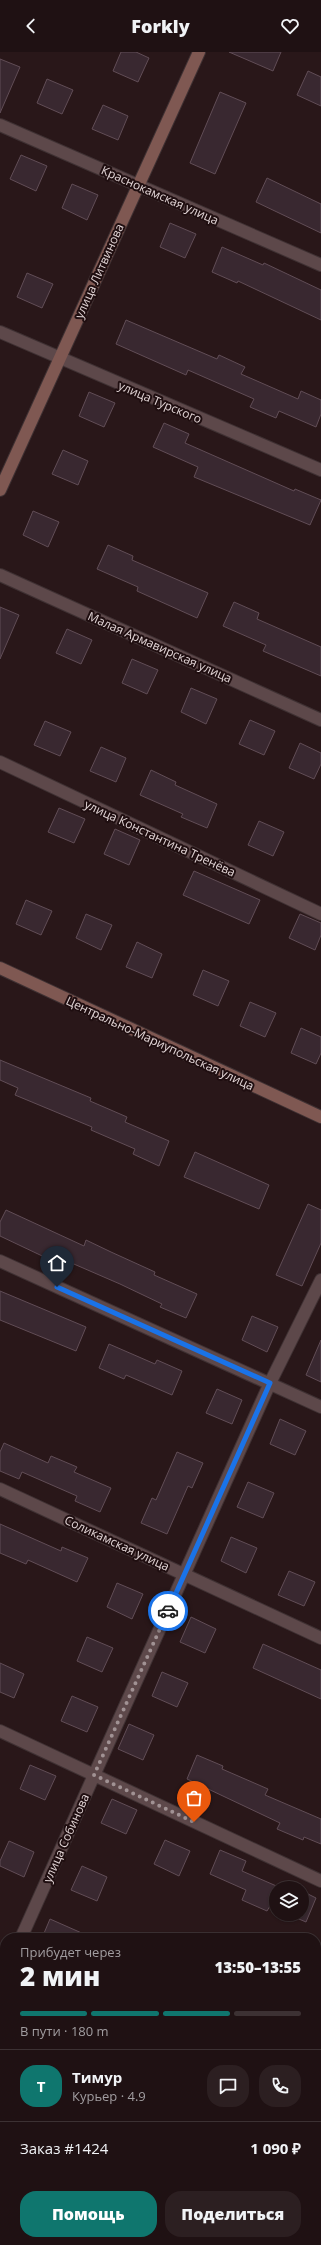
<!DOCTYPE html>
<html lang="ru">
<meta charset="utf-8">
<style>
body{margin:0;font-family:"Open Sans",sans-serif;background:#2c1f21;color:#f1f3f6;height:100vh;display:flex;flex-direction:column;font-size:15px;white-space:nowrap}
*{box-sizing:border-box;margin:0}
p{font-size:13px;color:#a19da0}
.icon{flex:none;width:22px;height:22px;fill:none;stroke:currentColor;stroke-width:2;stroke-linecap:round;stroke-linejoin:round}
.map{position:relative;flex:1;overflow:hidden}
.drawer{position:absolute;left:0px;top:1881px;width:321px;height:312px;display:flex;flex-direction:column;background:#1f1113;border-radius:16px 16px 0 0;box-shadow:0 1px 3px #0004,0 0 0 1px #3c3133}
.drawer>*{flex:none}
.buttons{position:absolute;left:269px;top:1829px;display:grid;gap:8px}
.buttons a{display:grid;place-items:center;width:40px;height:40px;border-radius:50%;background:#1f1113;box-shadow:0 1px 3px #0004,0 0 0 1px #3c3133;font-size:20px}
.pin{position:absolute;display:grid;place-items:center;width:34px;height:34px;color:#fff;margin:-41px -17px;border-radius:50% 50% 50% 0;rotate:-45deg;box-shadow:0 0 4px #0007}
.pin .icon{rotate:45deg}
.courier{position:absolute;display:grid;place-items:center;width:40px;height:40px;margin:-20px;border:3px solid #1a73e8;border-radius:50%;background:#fff;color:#222;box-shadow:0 1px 5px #0007}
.summary em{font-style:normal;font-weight:800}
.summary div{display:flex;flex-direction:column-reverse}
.summary{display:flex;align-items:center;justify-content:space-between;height:68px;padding:0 20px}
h1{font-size:26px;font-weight:800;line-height:30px}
.bar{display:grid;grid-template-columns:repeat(4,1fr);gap:6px 4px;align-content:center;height:48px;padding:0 20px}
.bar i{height:5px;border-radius:3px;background:#3c3133}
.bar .on{background:#0f766e}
.bar p{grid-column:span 4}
.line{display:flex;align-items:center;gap:10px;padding:0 20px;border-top:1px solid #3c3133}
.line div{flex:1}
.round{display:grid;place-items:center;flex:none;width:42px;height:42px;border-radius:16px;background:#2c1f21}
.button{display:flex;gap:8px;margin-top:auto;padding:8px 20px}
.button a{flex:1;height:46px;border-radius:16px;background:#0f766e;color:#fff;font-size:16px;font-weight:800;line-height:46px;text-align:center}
.button a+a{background:#2c1f21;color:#f1f3f6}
header{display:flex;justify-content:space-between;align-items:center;height:52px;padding:0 20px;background:#1f1113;font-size:18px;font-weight:800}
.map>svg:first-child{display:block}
.building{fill:#392830;stroke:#614d56}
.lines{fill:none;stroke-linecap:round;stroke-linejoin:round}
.street-casing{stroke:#3f3133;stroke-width:14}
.secondary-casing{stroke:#3f3133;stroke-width:14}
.street{stroke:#5d484a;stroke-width:12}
.secondary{stroke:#7f5852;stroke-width:12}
.done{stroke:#a19294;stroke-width:4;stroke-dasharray:0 7.2}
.route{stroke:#1a73e8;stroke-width:5}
.labels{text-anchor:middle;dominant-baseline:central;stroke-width:4;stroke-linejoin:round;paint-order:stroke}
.street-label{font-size:12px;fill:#e2d5d6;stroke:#1f0e10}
</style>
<header><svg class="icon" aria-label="back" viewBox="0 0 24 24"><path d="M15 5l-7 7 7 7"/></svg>Forkly<svg class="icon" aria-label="heart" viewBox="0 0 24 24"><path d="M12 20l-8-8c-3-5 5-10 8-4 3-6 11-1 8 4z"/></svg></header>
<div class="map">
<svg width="321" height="2193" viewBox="0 0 321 2193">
<rect width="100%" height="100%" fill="#291719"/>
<path class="building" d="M 121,0 L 136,0 L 149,6 L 138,30 L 113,19 Z
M 229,0 L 281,0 L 273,19 Z
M 0,7 L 20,15 L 0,61 Z
M 308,19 L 321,25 L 321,54 L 297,43 Z
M 47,27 L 73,38 L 62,62 L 37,51 Z
M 220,40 L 246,51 L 215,122 L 190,111 Z
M 103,53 L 128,64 L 118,88 L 92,77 Z
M 21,103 L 47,114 L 36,139 L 10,127 Z
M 267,126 L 321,152 L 321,181 L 256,150 Z
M 72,132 L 98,143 L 87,168 L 62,156 Z
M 170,171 L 196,182 L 185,206 L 160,195 Z
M 222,195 L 263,213 L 264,211 L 321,238 L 321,268 L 238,229 L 237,231 L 212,220 Z
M 27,221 L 53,232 L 42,256 L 17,245 Z
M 126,268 L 217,307 L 219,303 L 245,315 L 241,322 L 298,347 L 301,339 L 321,348 L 321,362 L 316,375 L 279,359 L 276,366 L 250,355 L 254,347 L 188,318 L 186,323 L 116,292 Z
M 89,340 L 115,351 L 104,375 L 79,364 Z
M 164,371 L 189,382 L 185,391 L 294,439 L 295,437 L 321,448 L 310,473 L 194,425 L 198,415 L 153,395 Z
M 63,398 L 88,409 L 78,433 L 52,422 Z
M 33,459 L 59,470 L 48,495 L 23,483 Z
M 108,493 L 133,504 L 132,508 L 208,541 L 197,566 L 137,539 L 138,535 L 97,517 Z
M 234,550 L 259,561 L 257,567 L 321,595 L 321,624 L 263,599 L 266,593 L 223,574 Z
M 0,555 L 19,563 L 0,607 Z
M 67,577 L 92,588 L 81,612 L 56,601 Z
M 132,607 L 158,618 L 147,642 L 122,631 Z
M 191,636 L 217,647 L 206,672 L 181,660 Z
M 250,668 L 275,679 L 264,703 L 239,692 Z
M 45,669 L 71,680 L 60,704 L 34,693 Z
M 300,691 L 321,701 L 321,712 L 314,727 L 289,716 Z
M 101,695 L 126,706 L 116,730 L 90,719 Z
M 151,718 L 176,730 L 175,733 L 217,752 L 207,776 L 181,765 L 183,762 L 140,743 Z
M 59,756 L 85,767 L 74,791 L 48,780 Z
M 259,769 L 284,780 L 273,804 L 248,793 Z
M 115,777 L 140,788 L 129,813 L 104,802 Z
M 194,819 L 260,848 L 249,872 L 183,843 Z
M 26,848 L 52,859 L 41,883 L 16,872 Z
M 86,862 L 112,873 L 101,898 L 76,886 Z
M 300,862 L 321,871 L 321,883 L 315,898 L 289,886 Z
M 137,890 L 162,902 L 152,926 L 126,915 Z
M 203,918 L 229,929 L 218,954 L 193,943 Z
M 250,950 L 276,961 L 265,985 L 240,974 Z
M 301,976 L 321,985 L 321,1001 L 316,1012 L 291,1001 Z
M 0,1008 L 91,1046 L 90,1049 L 127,1065 L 125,1070 L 169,1089 L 159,1114 L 133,1102 L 135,1097 L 91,1078 L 92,1075 L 15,1043 L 18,1036 L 0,1028 Z
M 195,1100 L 269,1133 L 259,1157 L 184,1125 Z
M 308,1152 L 321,1158 L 321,1191 L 302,1234 L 276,1223 Z
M 6,1158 L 84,1194 L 86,1188 L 111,1200 L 155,1220 L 154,1223 L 197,1242 L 186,1266 L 160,1255 L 162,1252 L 120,1232 L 60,1206 L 57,1211 L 0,1184 L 0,1170 Z
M 0,1239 L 86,1275 L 76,1299 L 0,1268 Z
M 252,1264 L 278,1275 L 267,1300 L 242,1288 Z
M 321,1288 L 321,1330 L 306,1323 Z
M 109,1292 L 155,1312 L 157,1308 L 182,1319 L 172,1343 L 126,1323 L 124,1327 L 99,1316 Z
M 217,1337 L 242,1348 L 232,1372 L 206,1361 Z
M 280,1367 L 306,1379 L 295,1403 L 270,1392 Z
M 4,1391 L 48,1411 L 51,1404 L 77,1415 L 74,1420 L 111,1436 L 100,1460 L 75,1449 L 77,1444 L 22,1420 L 19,1427 L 0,1419 L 0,1400 Z
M 177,1400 L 203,1411 L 192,1436 L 188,1434 L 167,1482 L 141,1471 L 152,1446 L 156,1448 Z
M 248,1430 L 274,1441 L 263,1466 L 237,1455 Z
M 0,1472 L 61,1499 L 62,1495 L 88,1506 L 77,1530 L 28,1508 L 26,1512 L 0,1501 Z
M 231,1485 L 257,1496 L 246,1521 L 221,1509 Z
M 289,1519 L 315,1530 L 304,1554 L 278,1543 Z
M 117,1531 L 143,1542 L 132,1567 L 107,1555 Z
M 191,1565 L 216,1577 L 205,1601 L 180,1590 Z
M 87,1585 L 113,1596 L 102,1620 L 77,1609 Z
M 263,1592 L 321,1618 L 321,1647 L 253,1616 Z
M 0,1611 L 24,1622 L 14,1646 L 0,1640 Z
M 162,1620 L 188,1631 L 177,1655 L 152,1644 Z
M 72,1644 L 98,1655 L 87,1680 L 61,1669 Z
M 129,1672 L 154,1683 L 143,1708 L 118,1697 Z
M 197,1703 L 223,1714 L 222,1717 L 268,1737 L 265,1743 L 321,1767 L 321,1792 L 304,1785 L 303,1788 L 277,1777 L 280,1771 L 187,1727 Z
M 30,1713 L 56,1724 L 45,1748 L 20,1737 Z
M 112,1747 L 137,1758 L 126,1782 L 101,1771 Z
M 165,1788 L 190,1799 L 179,1824 L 154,1812 Z
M 9,1789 L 34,1800 L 24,1825 L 0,1814 L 0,1809 Z
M 220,1798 L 246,1809 L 242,1819 L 281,1836 L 276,1836 L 276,1857 L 270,1854 L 267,1859 L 242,1848 L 246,1838 L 210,1822 Z
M 82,1814 L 107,1825 L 97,1849 L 71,1838 Z
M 302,1839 L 316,1846 L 306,1870 L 287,1862 L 302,1862 Z
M 50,1867 L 93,1886 L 42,1886 Z"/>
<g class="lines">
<defs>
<path id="street" d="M 0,73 L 321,213
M 0,280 L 321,418
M 0,523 L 321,668
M 0,710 L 321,862
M 0,1209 L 321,1355
M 0,1437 L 321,1586
M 0,1679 L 321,1829
M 21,1886 L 270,1331 L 321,1228
M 0,1908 L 5,1910
M 0,1933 L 5,1922
M 316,2056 L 321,2058
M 0,2130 L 5,2132
M 124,2188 L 134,2193"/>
<path id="secondary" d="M 0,438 L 199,0
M 0,916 L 321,1065"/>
</defs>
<use href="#street" class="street-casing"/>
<use href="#secondary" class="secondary-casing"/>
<use href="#street" class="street"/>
<use href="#secondary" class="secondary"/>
</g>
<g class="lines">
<path class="done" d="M 168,1559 L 94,1723 L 194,1770"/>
<path class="route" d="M 57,1235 L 270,1331 L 168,1559"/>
</g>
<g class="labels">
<g class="street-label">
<text transform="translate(160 143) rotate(24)">Краснокамская улица</text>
<text transform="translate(99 219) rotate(-66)">улица Литвинова</text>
<text transform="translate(160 350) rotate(23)">улица Турского</text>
<text transform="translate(160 595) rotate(24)">Малая Армавирская улица</text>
<text transform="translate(160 786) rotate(25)">улица Константина Тренёва</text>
<text transform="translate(160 991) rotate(25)">Центрально-Мариупольская улица</text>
<text transform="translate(117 1491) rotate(25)">Соликамская улица</text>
<text transform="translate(66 1786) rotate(-66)">улица Собинова</text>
</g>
</g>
</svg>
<div class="buttons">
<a><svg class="icon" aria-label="layers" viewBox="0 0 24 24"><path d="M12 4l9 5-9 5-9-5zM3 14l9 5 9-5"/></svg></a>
</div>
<div class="pin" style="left:194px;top:1770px;background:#ea580c"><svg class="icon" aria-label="bag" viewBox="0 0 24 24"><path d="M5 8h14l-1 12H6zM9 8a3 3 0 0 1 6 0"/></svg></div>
<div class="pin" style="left:57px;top:1235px;background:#1f2937"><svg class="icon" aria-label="home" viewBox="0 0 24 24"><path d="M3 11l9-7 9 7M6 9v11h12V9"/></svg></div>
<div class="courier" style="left:168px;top:1559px"><svg class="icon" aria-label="car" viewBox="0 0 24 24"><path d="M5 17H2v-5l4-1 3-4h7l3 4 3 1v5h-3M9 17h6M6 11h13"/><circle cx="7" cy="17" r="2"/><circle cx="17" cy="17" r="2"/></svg></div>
<section class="drawer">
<div class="summary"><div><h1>2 мин</h1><p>Прибудет через</p></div><em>13:50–13:55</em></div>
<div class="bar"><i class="on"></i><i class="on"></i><i class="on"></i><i></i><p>В пути · 180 m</p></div>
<div class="line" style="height:72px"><b class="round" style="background:#0f766e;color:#fff">Т</b><div><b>Тимур</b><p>Курьер · 4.9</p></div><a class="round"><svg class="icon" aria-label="chat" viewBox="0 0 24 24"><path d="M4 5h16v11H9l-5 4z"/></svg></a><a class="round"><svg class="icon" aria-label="phone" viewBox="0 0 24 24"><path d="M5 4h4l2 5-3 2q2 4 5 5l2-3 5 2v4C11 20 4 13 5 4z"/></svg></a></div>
<div class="line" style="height:52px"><div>Заказ #1424</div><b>1 090 ₽</b></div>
<div class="button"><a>Помощь</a><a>Поделиться</a></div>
</section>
</div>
